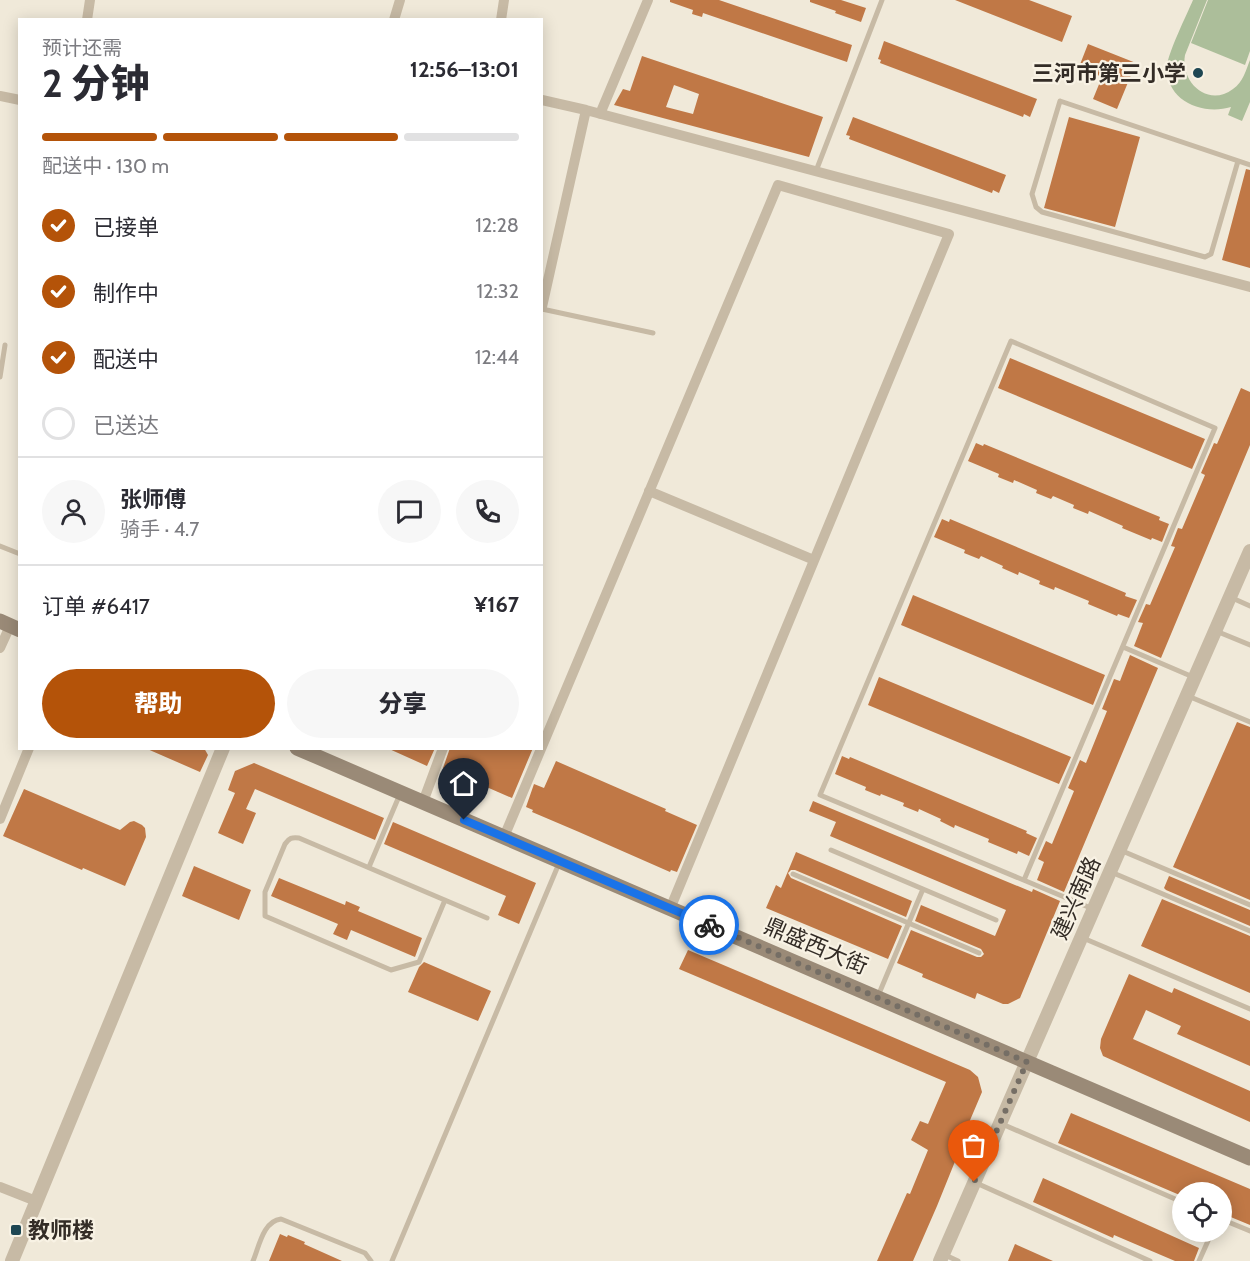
<!DOCTYPE html>
<html lang="zh">
<meta charset="utf-8">
<style>
body{margin:0;font-family:Cabin,"Noto Sans SC",sans-serif;background:#f7f7f7;color:#2b2b33;height:100vh;display:flex;flex-direction:column;font-size:22px;white-space:nowrap}
*{box-sizing:border-box;margin:0}
p{font-size:20px;color:#7c7c81}
.icon{flex:none;width:33px;height:33px;fill:none;stroke:currentColor;stroke-width:2;stroke-linecap:round;stroke-linejoin:round}
.map{position:relative;flex:1;overflow:hidden}
.drawer{position:absolute;left:18px;top:18px;width:525px;height:732px;display:flex;flex-direction:column;background:#fff;border-radius:0px;box-shadow:0 3px 15px #0003}
.drawer>*{flex:none}
.buttons{position:absolute;left:1172px;top:1182px;display:grid;gap:12px}
.buttons a{display:grid;place-items:center;width:60px;height:60px;border-radius:50%;background:#fff;box-shadow:0 3px 15px #0003;font-size:30px}
.pin{position:absolute;display:grid;place-items:center;width:51px;height:51px;color:#fff;margin:-62px -26px;border-radius:50% 50% 50% 0;rotate:-45deg;box-shadow:0 0 6px #0007}
.pin .icon{rotate:45deg}
.courier{position:absolute;display:grid;place-items:center;width:60px;height:60px;margin:-30px;border:4px solid #1a73e8;border-radius:50%;background:#fff;color:#222;box-shadow:0 2px 8px #0007}
.headline em{font-style:normal;font-weight:800}
.headline div{display:flex;flex-direction:column-reverse}
.headline{display:flex;align-items:center;justify-content:space-between;height:102px;padding:0 24px}
h1{font-size:39px;font-weight:800;line-height:45px}
.bar{display:grid;grid-template-columns:repeat(4,1fr);gap:9px 6px;align-content:center;height:72px;padding:0 24px}
.bar i{height:8px;border-radius:4px;background:#e1e1e2}
.bar .selected{background:#b45309}
.bar p{grid-column:span 4}
.line{display:flex;align-items:center;gap:15px;padding:0 24px;border-top:2px solid #e1e1e2}
.line div{flex:1}
.round{display:grid;place-items:center;flex:none;width:63px;height:63px;border-radius:32px;background:#f7f7f7}
ol{padding:0 24px;list-style:none}
li{display:flex;align-items:center;gap:18px;height:66px}
li p{margin-inline-start:auto}
li .icon{padding:6px;border-radius:50%;background:#b45309;color:#fff;stroke-width:4}
li:last-child{color:#7c7c81}
li i{width:33px;height:33px;border:3px solid #e1e1e2;border-radius:50%}
.primary-button{display:flex;gap:12px;margin-top:auto;padding:12px 24px}
.primary-button a{flex:1;height:69px;border-radius:36px;background:#b45309;color:#fff;font-size:24px;font-weight:800;line-height:69px;text-align:center}
.primary-button a+a{background:#f7f7f7;color:#2b2b33}
.map>svg:first-child{display:block}
.pitch{fill:#acbe9a}
.building{fill:#c07846;fill-rule:evenodd}
.lines{fill:none;stroke-linecap:round;stroke-linejoin:round}
.service{stroke:#c7baa5;stroke-width:5}
.minor{stroke:#c7baa5;stroke-width:10}
.tertiary{stroke:#c7baa5;stroke-width:14}
.secondary{stroke:#9a8a77;stroke-width:15}
.done{stroke:#756e65;stroke-width:6;stroke-dasharray:0 10.8}
.route{stroke:#1a73e8;stroke-width:8}
.poi-dot{fill:#1e4652;stroke:#f8f2e4;stroke-width:2}
.labels{text-anchor:middle;dominant-baseline:central;stroke-width:4.5;stroke-linejoin:round;paint-order:stroke}
.poi-label{font-size:22px;font-weight:bold;fill:#332c26;stroke:#f8f2e4;text-anchor:end}
.street-label{font-size:22px;fill:#332c26;stroke:#f8f2e4}
</style>
<div class="map">
<svg width="1250" height="1261" viewBox="0 0 1250 1261">
<rect width="100%" height="100%" fill="#f0e9d9"/>
<path class="pitch" d="M 1193,0 L 1207,0 L 1185,55 C 1180,82 1208,108 1233,89 C 1243,82 1246,70 1250,60 L 1250,102 L 1242,121 L 1228,115 L 1231,107 C 1202,116 1165,100 1167,66 C 1168,53 1187,14 1193,0 Z
M 1208,0 L 1250,0 L 1250,51 L 1245,65 L 1191,43 Z"/>
<path class="building" d="M 670,0 L 719,0 L 852,45 L 847,62 L 703,13 L 702,17 L 692,14 L 693,10 L 670,2 Z
M 810,0 L 841,0 L 866,8 L 861,22 L 835,13 L 836,11 L 810,2 Z
M 955,0 L 1029,0 L 1072,16 L 1062,42 Z
M 884,41 L 1037,99 L 1030,117 L 1024,114 L 1023,117 L 880,63 L 881,60 L 878,59 Z
M 1088,44 L 1136,63 L 1117,109 L 1093,99 L 1102,77 L 1079,67 Z
M 642,56 L 823,117 L 809,157 L 614,105 L 623,89 L 630,91 ZM 674,85 L 699,94 L 693,114 L 666,107 Z
M 853,117 L 1006,175 L 999,193 L 993,190 L 992,193 L 849,139 L 850,136 L 846,135 Z
M 1069,117 L 1140,137 L 1115,227 L 1044,208 Z
M 1246,169 L 1250,170 L 1250,268 L 1222,260 Z
M 1010,358 L 1205,439 L 1192,469 L 998,388 Z
M 1241,388 L 1250,392 L 1250,445 L 1161,658 L 1134,646 L 1143,623 L 1138,622 L 1146,604 L 1150,605 L 1175,547 L 1171,546 L 1178,528 L 1182,529 L 1205,475 L 1201,473 L 1214,443 L 1217,444 Z
M 976,443 L 983,446 L 984,444 L 1160,517 L 1159,520 L 1169,524 L 1162,542 L 1152,538 L 1151,540 L 1122,528 L 1123,526 L 1089,511 L 1088,514 L 1073,508 L 1074,505 L 1053,496 L 1051,499 L 1036,493 L 1037,490 L 1014,480 L 1013,483 L 998,477 L 999,474 L 968,461 Z
M 942,519 L 949,522 L 950,519 L 1126,593 L 1125,596 L 1137,600 L 1129,618 L 1118,614 L 1117,616 L 1088,604 L 1089,601 L 1055,587 L 1054,590 L 1039,584 L 1040,581 L 1019,572 L 1018,575 L 1002,568 L 1003,566 L 981,556 L 979,559 L 964,553 L 965,550 L 934,537 Z
M 913,595 L 1105,675 L 1093,705 L 901,625 Z
M 1130,655 L 1158,668 L 1064,892 L 1037,880 L 1044,862 L 1038,859 L 1046,841 L 1052,844 L 1074,791 L 1068,788 L 1080,760 L 1086,763 L 1107,711 L 1102,709 L 1114,679 L 1120,681 Z
M 879,677 L 1071,757 L 1059,784 L 868,705 Z
M 1237,722 L 1250,727 L 1250,900 L 1173,867 Z
M 145,748 L 204,748 L 208,755 L 200,772 Z
M 387,748 L 435,748 L 427,766 Z
M 450,748 L 533,748 L 512,798 L 443,768 Z
M 842,756 L 849,759 L 850,757 L 1027,831 L 1026,833 L 1037,838 L 1029,856 L 1018,851 L 1017,854 L 988,842 L 989,839 L 955,825 L 954,828 L 940,821 L 941,819 L 919,809 L 918,812 L 903,806 L 904,803 L 881,794 L 880,796 L 865,790 L 866,787 L 835,774 Z
M 556,761 L 666,809 L 665,811 L 697,825 L 677,872 L 671,870 L 670,872 L 579,832 L 532,812 L 533,810 L 526,807 L 534,784 L 544,788 Z
M 254,763 L 384,818 L 375,840 L 255,789 L 246,809 L 256,813 L 243,844 L 218,833 L 235,793 L 228,790 L 235,771 Z
M 24,789 L 120,830 L 130,822 L 134,821 L 142,825 L 145,828 L 146,837 L 125,886 L 83,868 L 82,870 L 3,836 Z
M 813,801 L 1032,892 L 1033,889 L 1060,901 L 1020,998 L 1008,1004 L 1003,1004 L 977,993 L 975,999 L 922,977 L 923,974 L 897,963 L 911,930 L 977,957 L 981,957 L 984,954 L 981,949 L 915,921 L 921,905 L 995,936 L 1006,910 L 830,836 L 836,822 L 809,811 Z
M 393,822 L 536,883 L 519,924 L 498,915 L 506,896 L 384,844 Z
M 796,852 L 912,901 L 906,917 L 795,870 L 791,870 L 788,873 L 791,878 L 902,926 L 888,959 L 766,908 L 776,885 L 781,888 Z
M 194,866 L 251,890 L 239,920 L 182,896 Z
M 1169,876 L 1250,910 L 1250,926 L 1166,890 L 1164,888 Z
M 279,878 L 345,905 L 346,901 L 360,907 L 358,911 L 422,938 L 415,957 L 351,930 L 347,940 L 333,934 L 338,924 L 271,896 Z
M 1162,899 L 1250,936 L 1250,993 L 1141,946 Z
M 688,950 L 970,1070 L 978,1077 L 982,1092 L 954,1158 L 956,1159 L 937,1206 L 913,1261 L 877,1261 L 907,1193 L 910,1194 L 928,1150 L 911,1140 L 920,1121 L 928,1124 L 946,1082 L 679,969 Z
M 424,962 L 491,991 L 478,1021 L 408,992 L 419,967 Z
M 1129,974 L 1172,993 L 1174,988 L 1250,1021 L 1250,1066 L 1177,1034 L 1181,1026 L 1146,1010 L 1133,1039 L 1250,1091 L 1250,1122 L 1103,1056 L 1100,1048 L 1101,1039 Z
M 1071,1113 L 1250,1189 L 1250,1225 L 1221,1213 L 1221,1192 L 1182,1192 L 1182,1196 L 1058,1143 Z
M 1043,1178 L 1199,1248 L 1194,1261 L 1175,1261 L 1114,1235 L 1113,1238 L 1033,1202 Z
M 280,1234 L 287,1237 L 288,1235 L 305,1242 L 304,1244 L 342,1261 L 269,1261 Z
M 1015,1244 L 1053,1261 L 1008,1261 Z"/>
<g class="lines">
<path class="service" d="M 1238,161 L 1211,254 L 1205,257 L 1042,212 L 1036,207 L 1032,194 L 1060,101 L 1250,165
M 816,171 L 882,0
M 542,309 L 653,333
M 0,377 L 5,345
M 0,546 L 20,554
M 1230,597 L 1250,606
M 1216,631 L 1250,645
M 1123,647 L 1193,677
M 1188,696 L 1250,722
M 831,850 L 996,920
M 1120,850 L 1250,905
M 369,867 L 400,794
M 1111,872 L 1250,931
M 793,874 L 979,953
M 1024,880 L 1215,428 L 1011,341 L 820,795 L 1093,909
M 445,900 L 419,962 L 391,970 L 265,916 L 265,892 L 285,844 C 289,838 292,837 299,838 L 487,918
M 1083,938 L 1250,1009
M 878,996 L 923,889
M 1002,1124 L 1182,1202
M 974,1182 L 1150,1261
M 1221,1219 L 1250,1231
M 943,1254 L 958,1261
M 253,1261 C 259,1247 263,1221 281,1219 L 365,1253 L 371,1261
M 392,1261 L 560,861
M 1199,1261 L 1212,1232"/>
<path class="minor" d="M 87,20 L 90,0
M 394,20 L 400,0
M 501,20 L 504,0
M 0,96 L 20,100
M 542,100 L 586,110 L 1250,287
M 600,114 L 648,0
M 542,307 L 586,110
M 649,491 L 814,560
M 0,648 L 10,626
M 423,802 L 443,748
M 0,819 L 29,748
M 504,837 L 778,185 L 949,234 L 670,909
M 0,1187 L 36,1201"/>
<path class="tertiary" d="M 12,1261 L 223,748
M 940,1261 L 1250,551"/>
<path class="secondary" d="M 0,621 L 20,630
M 297,748 L 1250,1158"/>
</g>
<g class="lines">
<path class="done" d="M 709,925 L 1027,1062 L 974,1182"/>
<path class="route" d="M 464,820 L 709,925"/>
</g>
<g class="poi-dot">
<circle cx="1198" cy="73" r="6"/>
<rect x="10" y="1224" width="12" height="12" rx="3"/>
</g>
<g class="labels">
<g class="poi-label">
<text x="1186" y="73">三河市第三小学</text>
<text x="28" y="1230" text-anchor="start">教师楼</text>
</g>
<g class="street-label">
<text transform="translate(1076 898) rotate(-66)">建兴南路</text>
<text transform="translate(816 946) rotate(23)">鼎盛西大街</text>
</g>
</g>
</svg>
<div class="buttons">
<a><svg class="icon" aria-label="locate" viewBox="0 0 24 24"><circle cx="12" cy="12" r="6"/><path d="M12 2v4M12 18v4M2 12h4M18 12h4"/></svg></a>
</div>
<div class="pin" style="left:974px;top:1182px;background:#ea580c"><svg class="icon" aria-label="bag" viewBox="0 0 24 24"><path d="M5 8h14l-1 12H6zM9 8a3 3 0 0 1 6 0"/></svg></div>
<div class="pin" style="left:464px;top:820px;background:#1f2937"><svg class="icon" aria-label="home" viewBox="0 0 24 24"><path d="M3 11l9-7 9 7M6 9v11h12V9"/></svg></div>
<div class="courier" style="left:709px;top:925px"><svg class="icon" aria-label="bike" viewBox="0 0 24 24"><circle cx="6" cy="16" r="4"/><circle cx="18" cy="16" r="4"/><path d="M6 16l4-8h5l3 8M10 8l3 8H6M13 5h3"/></svg></div>
<section class="drawer">
<div class="headline"><div><h1>2 分钟</h1><p>预计还需</p></div><em>12:56–13:01</em></div>
<div class="bar"><i class="selected"></i><i class="selected"></i><i class="selected"></i><i></i><p>配送中 · 130 m</p></div>
<ol>
<li><svg class="icon" aria-label="check" viewBox="0 0 24 24"><path d="M5 12l5 5 9-10"/></svg>已接单<p>12:28</p></li>
<li><svg class="icon" aria-label="check" viewBox="0 0 24 24"><path d="M5 12l5 5 9-10"/></svg>制作中<p>12:32</p></li>
<li><svg class="icon" aria-label="check" viewBox="0 0 24 24"><path d="M5 12l5 5 9-10"/></svg>配送中<p>12:44</p></li>
<li><i></i>已送达</li>
</ol>
<div class="line" style="height:108px"><a class="round"><svg class="icon" aria-label="person" viewBox="0 0 24 24"><circle cx="12" cy="8" r="4"/><path d="M4 21q1-7 8-7t8 7"/></svg></a><div><b>张师傅</b><p>骑手 · 4.7</p></div><a class="round"><svg class="icon" aria-label="chat" viewBox="0 0 24 24"><path d="M4 5h16v11H9l-5 4z"/></svg></a><a class="round"><svg class="icon" aria-label="phone" viewBox="0 0 24 24"><path d="M5 4h4l2 5-3 2q2 4 5 5l2-3 5 2v4C11 20 4 13 5 4z"/></svg></a></div>
<div class="line" style="height:78px"><div>订单 #6417</div><b>¥167</b></div>
<div class="primary-button"><a>帮助</a><a>分享</a></div>
</section>
</div>
